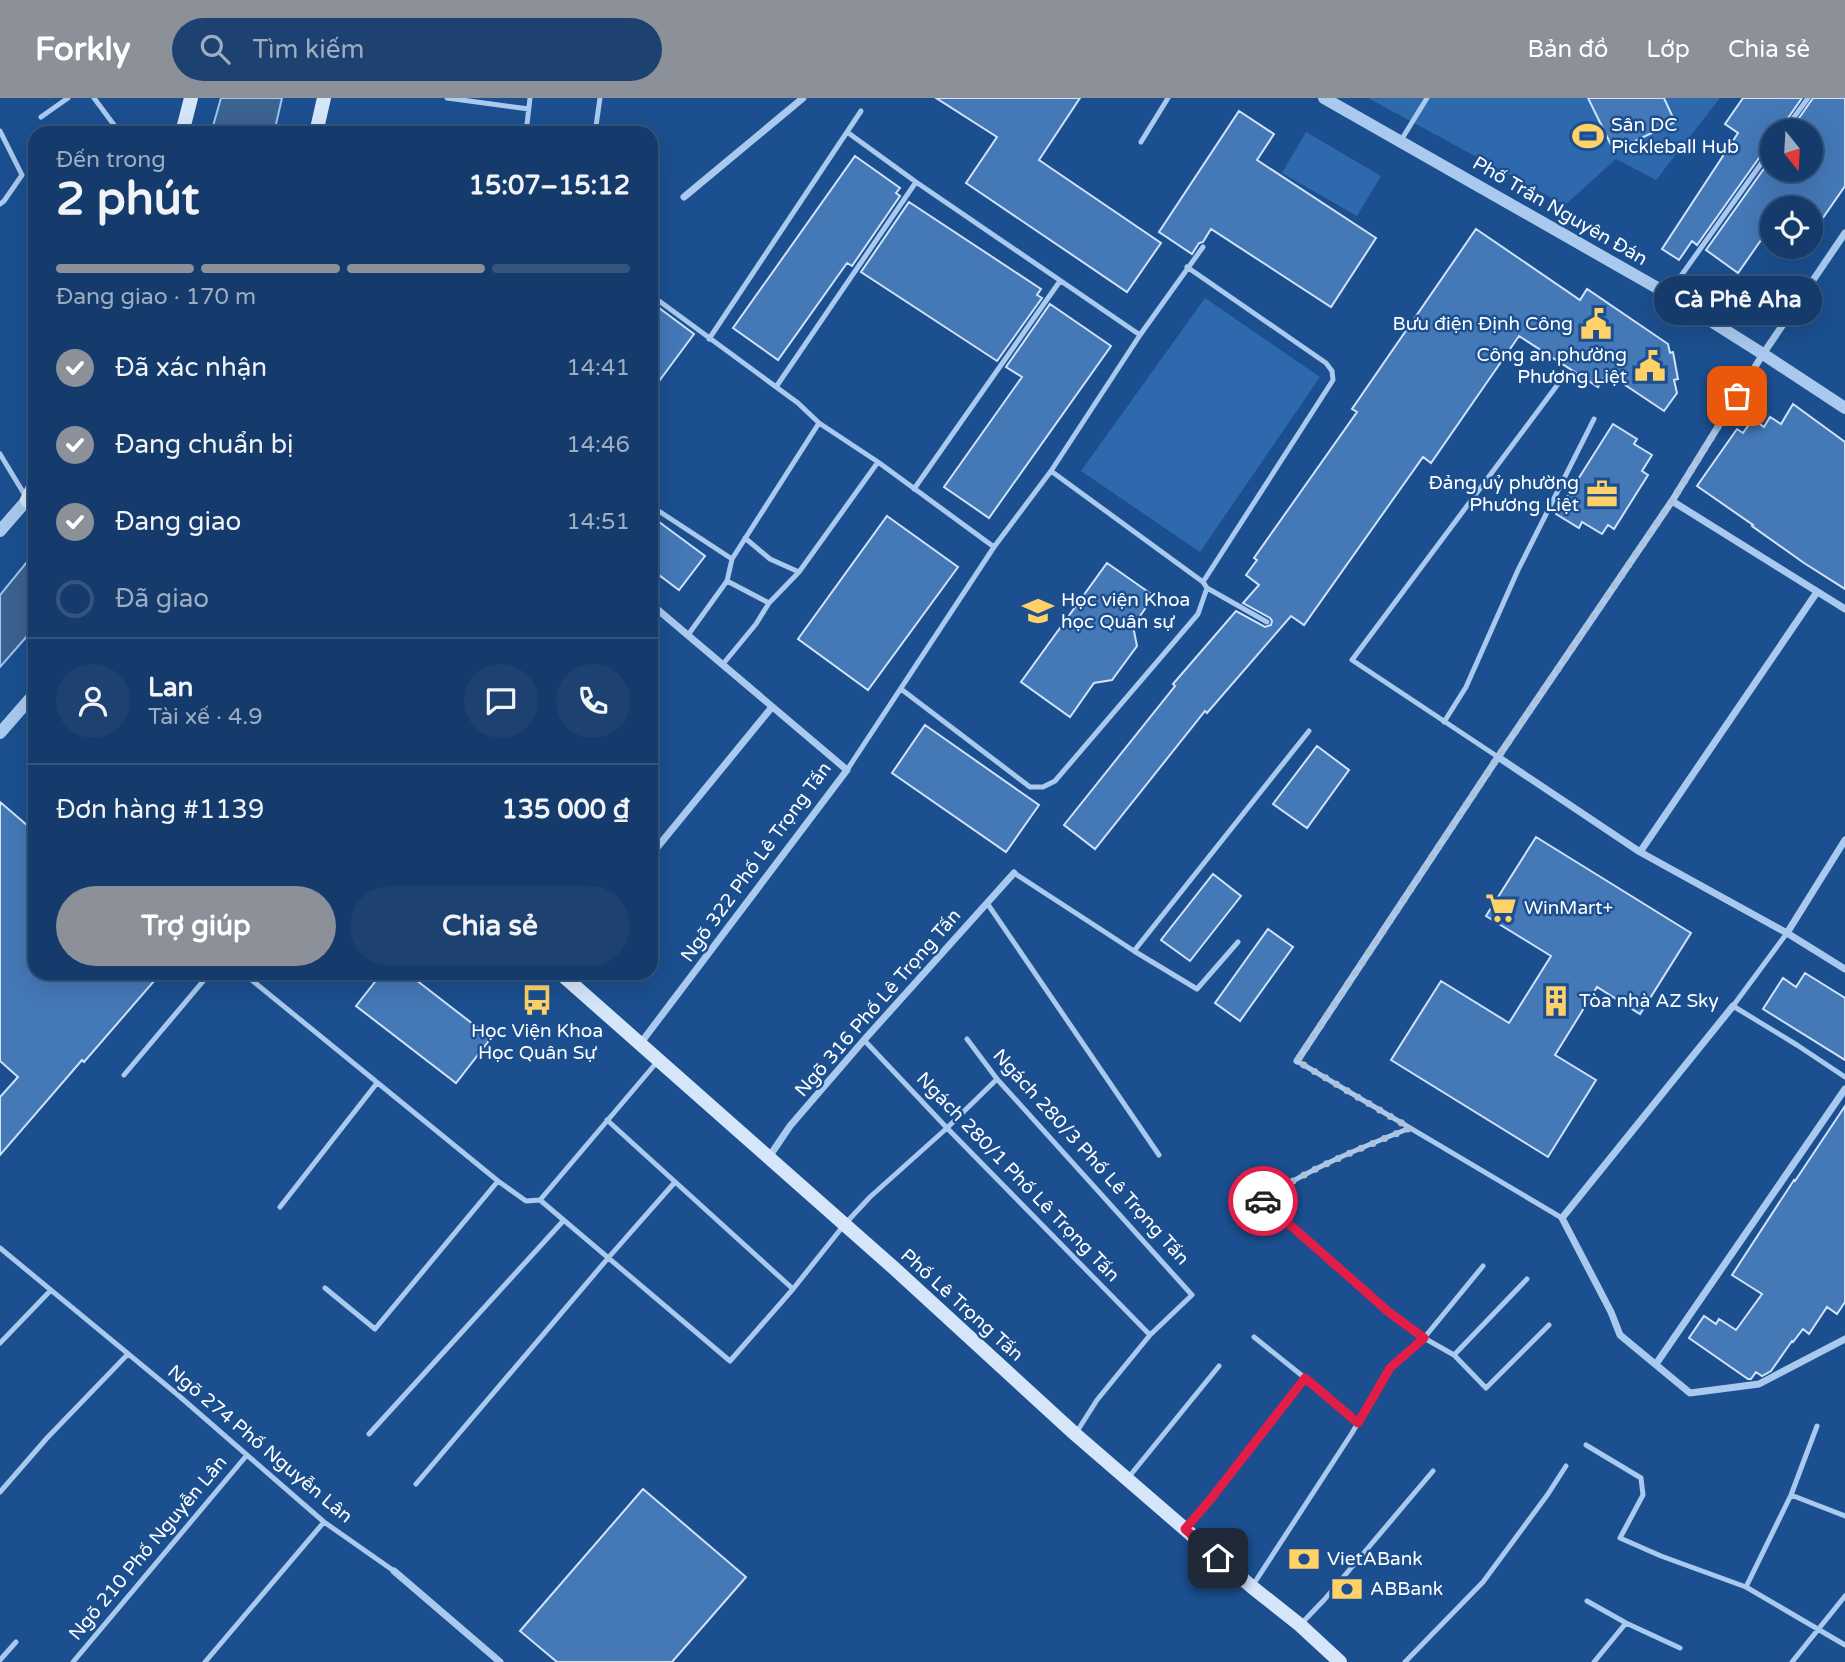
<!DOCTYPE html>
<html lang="vi">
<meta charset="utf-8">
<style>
body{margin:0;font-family:"Varela Round",sans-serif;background:#1d4271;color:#f1f3f6;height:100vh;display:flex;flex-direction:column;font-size:26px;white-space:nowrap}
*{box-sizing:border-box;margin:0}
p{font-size:23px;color:#9dadc1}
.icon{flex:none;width:38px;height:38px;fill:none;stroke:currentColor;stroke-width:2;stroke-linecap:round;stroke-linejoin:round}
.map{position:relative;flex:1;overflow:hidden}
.side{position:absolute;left:28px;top:28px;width:630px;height:854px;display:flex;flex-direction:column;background:#143b6b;border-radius:21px;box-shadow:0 7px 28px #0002,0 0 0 2px #33557e}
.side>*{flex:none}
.needle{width:46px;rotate:162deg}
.fabs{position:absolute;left:1760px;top:21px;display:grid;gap:14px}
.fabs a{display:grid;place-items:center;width:63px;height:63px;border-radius:50%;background:#143b6b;box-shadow:0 7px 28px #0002,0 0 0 2px #33557e;font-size:35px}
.pin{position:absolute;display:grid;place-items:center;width:60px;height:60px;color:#fff;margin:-30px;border-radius:14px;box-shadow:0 4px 10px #0006}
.courier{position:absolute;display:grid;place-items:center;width:70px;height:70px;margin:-35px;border:5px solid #e11d48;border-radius:50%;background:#fff;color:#222;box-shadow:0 2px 9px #0007}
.bubble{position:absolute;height:49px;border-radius:24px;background:#143b6b;box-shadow:0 7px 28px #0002,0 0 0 2px #33557e;font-size:23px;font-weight:800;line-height:49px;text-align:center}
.head em{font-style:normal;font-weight:800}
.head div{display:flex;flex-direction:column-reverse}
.head{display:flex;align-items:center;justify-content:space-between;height:119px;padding:0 28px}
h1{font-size:46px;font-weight:800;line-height:52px}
.bar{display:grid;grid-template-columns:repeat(4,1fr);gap:10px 7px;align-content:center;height:84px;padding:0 28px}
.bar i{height:9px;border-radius:5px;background:#33557e}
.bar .active{background:#8c9099}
.bar p{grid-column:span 4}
.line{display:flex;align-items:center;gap:18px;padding:0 28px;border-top:2px solid #33557e}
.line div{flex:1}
.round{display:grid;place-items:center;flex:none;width:74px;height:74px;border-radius:37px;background:#1d4271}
ol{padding:0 28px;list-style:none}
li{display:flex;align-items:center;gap:21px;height:77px}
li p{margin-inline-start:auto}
li .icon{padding:7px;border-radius:50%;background:#8c9099;color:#fff;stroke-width:4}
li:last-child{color:#9dadc1}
li i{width:38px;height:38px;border:4px solid #33557e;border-radius:50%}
.primary-button{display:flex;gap:14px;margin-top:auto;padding:14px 28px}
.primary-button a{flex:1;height:80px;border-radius:42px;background:#8c9099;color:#fff;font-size:28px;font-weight:800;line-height:80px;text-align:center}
.primary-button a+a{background:#1d4271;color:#f1f3f6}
header{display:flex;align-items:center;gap:42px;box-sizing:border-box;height:98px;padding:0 35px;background:#8c9099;color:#fff}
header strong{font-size:33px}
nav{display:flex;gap:38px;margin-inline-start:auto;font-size:24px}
.search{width:490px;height:63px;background:#1d4271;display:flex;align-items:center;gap:18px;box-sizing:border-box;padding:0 24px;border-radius:38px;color:#9dadc1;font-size:26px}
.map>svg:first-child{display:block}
.green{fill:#2e69ad}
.water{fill:#3c6290;stroke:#9cc4f0;stroke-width:2}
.building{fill:#4478b7;stroke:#cfe3fa;stroke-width:2}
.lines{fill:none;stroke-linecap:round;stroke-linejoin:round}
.service{stroke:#a9c9ee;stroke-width:5}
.minor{stroke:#a9c9ee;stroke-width:7}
.tertiary{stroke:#a9c9ee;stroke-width:12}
.secondary{stroke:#d6e6fa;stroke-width:14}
.done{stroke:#afc1d8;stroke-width:7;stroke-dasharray:0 12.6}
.route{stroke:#e11d48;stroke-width:9}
.labels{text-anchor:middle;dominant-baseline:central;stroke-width:5;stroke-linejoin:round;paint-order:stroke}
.poi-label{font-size:19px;fill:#fff;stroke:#1b4f8f;text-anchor:start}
.street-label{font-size:19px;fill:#fff;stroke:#1b4f8f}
</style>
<header>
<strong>Forkly</strong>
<div class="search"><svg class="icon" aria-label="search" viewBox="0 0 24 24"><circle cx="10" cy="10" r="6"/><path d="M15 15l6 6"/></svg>Tìm kiếm</div>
<nav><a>Bản đồ</a><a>Lớp</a><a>Chia sẻ</a></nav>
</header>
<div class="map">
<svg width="1845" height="1564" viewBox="0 0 1845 1564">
<rect width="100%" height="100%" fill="#1b4f8f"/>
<path class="green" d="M 1368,0 L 1720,0 L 1656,82 L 1616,61 L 1565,107 Z
M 1306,34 L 1381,78 L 1357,118 L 1282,75 Z
M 1205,200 L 1320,279 L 1200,454 L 1081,373 Z"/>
<path class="water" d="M 221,0 L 282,0 L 274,35 L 211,35 Z
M 35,454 L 35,529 L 0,569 L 0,497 Z"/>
<path class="building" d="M 936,0 L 1080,0 L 1039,62 L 1161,145 L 1127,194 L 966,85 L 997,39 Z
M 1588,0 L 1664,0 L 1675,24 L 1614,53 Z
M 1743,0 L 1802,0 L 1779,33 L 1773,33 L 1773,44 L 1769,46 L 1697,147 L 1692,143 L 1679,162 L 1662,151 L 1738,35 L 1725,26 Z
M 1813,0 L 1845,0 L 1845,88 L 1811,137 L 1811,110 L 1773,110 L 1773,125 L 1738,175 L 1706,152 L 1773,58 L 1773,72 L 1811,72 L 1811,33 L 1790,33 Z
M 1239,13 L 1274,36 L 1257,62 L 1376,140 L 1331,209 L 1211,131 L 1203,144 L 1199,145 L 1192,156 L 1159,134 Z
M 855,58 L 900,90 L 896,95 L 900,98 L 852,168 L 847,165 L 778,262 L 733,230 Z
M 909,104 L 1041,191 L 1037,197 L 1042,200 L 997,263 L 861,174 Z
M 1476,131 L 1580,202 L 1587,191 L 1668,246 L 1670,255 L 1673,254 L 1678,281 L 1674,282 L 1677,295 L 1664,313 L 1607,275 L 1598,289 L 1519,238 L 1431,365 L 1423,359 L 1304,527 L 1291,518 L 1207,615 L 1205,613 L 1095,751 L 1064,727 L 1175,588 L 1173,586 L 1236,513 L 1265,529 L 1271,527 L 1272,523 L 1270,520 L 1243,505 L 1259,487 L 1246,477 L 1257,462 L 1254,460 L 1357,314 L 1352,311 Z
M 651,204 L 694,236 L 651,294 Z
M 1050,206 L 1111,248 L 989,420 L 944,389 L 1022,279 L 1006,269 Z
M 1793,306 L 1845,344 L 1845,491 L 1804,465 L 1752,428 L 1753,427 L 1697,388 L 1737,331 L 1743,335 L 1753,321 L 1764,329 L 1770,319 L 1781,326 Z
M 1613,326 L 1637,341 L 1634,346 L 1652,357 L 1642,373 L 1648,377 L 1614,431 L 1608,427 L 1602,436 L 1582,424 L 1579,430 L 1556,416 Z
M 651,418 L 705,458 L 679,492 L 651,471 Z
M 887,418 L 958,469 L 868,592 L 798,541 Z
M 1107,465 L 1154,498 L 1133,528 L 1137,548 L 1112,582 L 1094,585 L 1070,619 L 1021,584 Z
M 925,627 L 1039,707 L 1006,754 L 892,675 Z
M 1317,648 L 1349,672 L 1307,730 L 1273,706 Z
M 0,704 L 35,734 L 35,875 L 161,875 L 84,964 L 82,962 L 0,1057 L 0,999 L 18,979 L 0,963 Z
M 1536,739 L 1691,835 L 1640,916 L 1597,889 L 1555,957 L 1596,982 L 1548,1059 L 1391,962 L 1441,883 L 1509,925 L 1551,858 L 1486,818 Z
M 1213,776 L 1241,798 L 1190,863 L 1161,842 Z
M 1268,831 L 1293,849 L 1240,923 L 1215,905 Z
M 382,875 L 407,875 L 491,940 L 456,985 L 356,908 Z
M 1805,875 L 1845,900 L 1845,962 L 1763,911 L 1783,880 L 1796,889 Z
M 1845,1008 L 1845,1204 L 1837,1216 L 1827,1209 L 1809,1236 L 1803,1231 L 1793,1244 L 1792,1243 L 1771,1273 L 1762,1278 L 1756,1274 L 1751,1281 L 1748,1281 L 1689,1240 L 1704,1218 L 1716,1226 L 1719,1221 L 1736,1232 L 1762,1196 L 1732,1177 L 1794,1082 L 1795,1083 Z
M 643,1391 L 746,1479 L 672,1564 L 557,1564 L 520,1533 Z"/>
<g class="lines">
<path class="service" d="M 94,0 L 120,35
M 447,0 L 529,11
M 41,19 L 68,0
M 0,33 L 22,77 L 4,103 L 0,106
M 1784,33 L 1808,0
M 847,34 L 916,84 L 1140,237
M 526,35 L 530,0
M 595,35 L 600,0
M 1141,44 L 1168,0
M 1400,44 L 1427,0
M 1668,196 L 1773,49
M 651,197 L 798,305 L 819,325 L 878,364 L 994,449
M 709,241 L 861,13
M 776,289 L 916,84
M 0,356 L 26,399
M 1051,373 L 1203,484
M 914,391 L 1060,183
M 651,408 L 732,461
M 745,440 L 770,461 L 799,474
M 1207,490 L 1267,524
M 769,505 L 727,483 L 732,461 L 819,325
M 688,537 L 727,483
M 723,566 L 756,526 L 769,505 L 799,474 L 878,364
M 901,591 L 1030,689 L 1043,689 L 1055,683 L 1198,516 L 1207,490 L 1203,484 L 1333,282 L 1332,273 L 1326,265 L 1187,169
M 1444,624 L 1466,589 L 1518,472 L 1594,321
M 1498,659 L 1352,562 L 1564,278
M 847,672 L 994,449 L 1051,373 L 1140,237 L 1203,149
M 1014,775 L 1134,853 L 1309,633
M 987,805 L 1159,1057
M 1787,835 L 1733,908 L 1797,947 L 1845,979
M 1134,853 L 1197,891 L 1238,844
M 243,875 L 498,1083 L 526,1103 L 540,1102
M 967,941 L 997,981 L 1192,1197 L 1150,1237 L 1097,1302 L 1076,1335
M 864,942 L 947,1030 L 1150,1237
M 1297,963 L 1562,1120
M 657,964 L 540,1102 L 730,1263 L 793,1191 L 844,1127 L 870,1099 L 947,1030 L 997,981
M 124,977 L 210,875
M 607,1022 L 793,1191
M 280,1109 L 377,985
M 0,1150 L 178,1297 L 324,1424 L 394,1473
M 1483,1168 L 1424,1240 L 1454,1257 L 1527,1181
M 325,1190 L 375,1231 L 498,1083
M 1254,1239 L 1305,1280
M 0,1245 L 51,1192
M 1454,1257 L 1486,1290 L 1549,1227
M 369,1336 L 564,1122
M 1586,1347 L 1641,1380 L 1643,1397 L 1620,1440 L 1661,1458 L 1746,1489 L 1845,1547
M 1128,1380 L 1219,1268
M 416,1386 L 609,1159 L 675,1084
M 0,1394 L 47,1340 L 128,1256
M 1791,1397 L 1845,1418
M 1187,1429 L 1210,1402 L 1305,1280 L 1358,1325
M 1253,1487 L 1352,1335 L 1390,1270 L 1424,1240 L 1390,1215 L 1262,1102 C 1306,1072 1360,1050 1410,1030
M 1746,1489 L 1791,1397 L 1817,1328
M 1587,1503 L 1626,1525 L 1680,1550
M 1300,1527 L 1324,1502 L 1433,1373
M 0,1562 L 16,1544
M 73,1564 L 247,1357
M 205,1564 L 324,1424
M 1405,1564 L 1483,1484 L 1548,1396 L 1566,1368
M 1594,1564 L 1626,1525
M 1792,1564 L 1845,1498"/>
<path class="minor" d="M 684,99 L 803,0
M 1672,403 L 1845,511
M 1498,659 L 1640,754 L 1787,835 L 1845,871
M 1640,754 L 1817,494
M 651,757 L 772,609
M 1787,835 L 1845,742
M 1733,908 L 1562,1120 L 1611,1214 L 1620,1237 L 1690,1295 L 1759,1286 L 1845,1241
M 640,946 L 847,672 L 651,506
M 1297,963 L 1498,659 L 1672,403 L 1763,256 L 1845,135
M 769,1059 L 790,1028 L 864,942 L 1014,775
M 1656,1266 L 1845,991
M 394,1473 L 500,1564"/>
<path class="tertiary" d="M 1324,0 L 1668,196 L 1763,256 L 1845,310
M 0,433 L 27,402
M 0,635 L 35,595"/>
<path class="secondary" d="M 182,35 L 191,0
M 316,35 L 324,0
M 35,385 L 27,402 L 35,410
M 560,875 L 895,1171 L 1075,1336 L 1252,1489 L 1300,1527 L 1340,1564"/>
</g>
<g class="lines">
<path class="done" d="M 1263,1103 L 1262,1102 C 1307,1071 1360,1051 1410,1030 L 1297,963 L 1498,659 L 1672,403 L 1737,298"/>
<path class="route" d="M 1218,1460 L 1185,1431 L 1210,1402 L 1305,1280 L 1358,1325 L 1390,1270 L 1424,1240 L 1390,1215 L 1263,1103"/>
</g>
<defs>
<symbol id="stadium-bare" viewBox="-9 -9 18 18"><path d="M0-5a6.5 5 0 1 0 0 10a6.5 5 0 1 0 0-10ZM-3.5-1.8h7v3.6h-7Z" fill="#ffd166" stroke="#1b4f8f" stroke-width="2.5" paint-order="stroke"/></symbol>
<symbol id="civic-bare" viewBox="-9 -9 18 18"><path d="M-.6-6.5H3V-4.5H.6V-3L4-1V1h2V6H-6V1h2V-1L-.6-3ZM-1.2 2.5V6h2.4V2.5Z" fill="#ffd166" stroke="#1b4f8f" stroke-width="2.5" paint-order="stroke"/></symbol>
<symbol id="office-bare" viewBox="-9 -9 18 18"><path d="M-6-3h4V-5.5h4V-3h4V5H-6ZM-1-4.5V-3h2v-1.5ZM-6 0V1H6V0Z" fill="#ffd166" stroke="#1b4f8f" stroke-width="2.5" paint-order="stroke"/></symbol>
<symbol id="university-bare" viewBox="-9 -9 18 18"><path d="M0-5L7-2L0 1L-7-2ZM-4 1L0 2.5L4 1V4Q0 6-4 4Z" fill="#ffd166" stroke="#1b4f8f" stroke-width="2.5" paint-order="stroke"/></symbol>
<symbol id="supermarket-bare" viewBox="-9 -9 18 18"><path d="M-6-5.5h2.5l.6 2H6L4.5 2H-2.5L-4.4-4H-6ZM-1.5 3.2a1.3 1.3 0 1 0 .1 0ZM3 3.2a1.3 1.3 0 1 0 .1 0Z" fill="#ffd166" stroke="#1b4f8f" stroke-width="2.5" paint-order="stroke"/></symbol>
<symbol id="bus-bare" viewBox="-9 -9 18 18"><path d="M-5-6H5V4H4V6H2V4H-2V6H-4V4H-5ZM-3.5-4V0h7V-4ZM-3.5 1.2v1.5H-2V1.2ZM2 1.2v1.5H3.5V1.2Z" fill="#ffd166" stroke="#1b4f8f" stroke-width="2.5" paint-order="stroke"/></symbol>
<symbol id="building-bare" viewBox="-9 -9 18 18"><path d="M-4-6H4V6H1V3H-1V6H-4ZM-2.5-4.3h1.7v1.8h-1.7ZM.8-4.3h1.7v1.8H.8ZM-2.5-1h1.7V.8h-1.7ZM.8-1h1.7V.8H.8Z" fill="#ffd166" stroke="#1b4f8f" stroke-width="2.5" paint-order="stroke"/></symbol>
<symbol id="bank-bare" viewBox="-9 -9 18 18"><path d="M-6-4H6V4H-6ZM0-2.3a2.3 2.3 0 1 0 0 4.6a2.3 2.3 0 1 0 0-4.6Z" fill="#ffd166" stroke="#1b4f8f" stroke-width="2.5" paint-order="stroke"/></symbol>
</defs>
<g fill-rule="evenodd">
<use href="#stadium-bare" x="1566" y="16" width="44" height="44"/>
<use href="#civic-bare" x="1574" y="204" width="44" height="44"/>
<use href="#civic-bare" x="1628" y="246" width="44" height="44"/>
<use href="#office-bare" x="1580" y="374" width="44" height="44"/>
<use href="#university-bare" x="1016" y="491" width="44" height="44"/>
<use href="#supermarket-bare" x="1479" y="788" width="44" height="44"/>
<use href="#bus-bare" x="515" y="880" width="44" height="44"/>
<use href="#building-bare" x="1534" y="881" width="44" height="44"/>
<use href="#bank-bare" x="1282" y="1439" width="44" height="44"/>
<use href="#bank-bare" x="1325" y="1469" width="44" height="44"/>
</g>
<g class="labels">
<g class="poi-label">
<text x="1611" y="27">Sân DC<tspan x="1611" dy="22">Pickleball Hub</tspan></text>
<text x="1573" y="226" text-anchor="end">Bưu điện Định Công</text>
<text x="1627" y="257" text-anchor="end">Công an phường<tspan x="1627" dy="22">Phương Liệt</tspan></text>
<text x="1579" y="385" text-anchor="end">Đảng uỷ phường<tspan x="1579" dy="22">Phương Liệt</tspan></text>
<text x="1061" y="502">Học viện Khoa<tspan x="1061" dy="22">học Quân sự</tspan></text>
<text x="1524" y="810">WinMart+</text>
<text x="1579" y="903">Tòa nhà AZ Sky</text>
<text x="537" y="933" text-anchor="middle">Học Viện Khoa<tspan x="537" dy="22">Học Quân Sự</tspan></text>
<text x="1327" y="1461">VietABank</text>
<text x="1370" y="1491">ABBank</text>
</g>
<g class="street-label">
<text transform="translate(1560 113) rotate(30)">Phố Trần Nguyên Đán</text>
<text transform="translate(756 764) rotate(-54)">Ngõ 322 Phố Lê Trọng Tấn</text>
<text transform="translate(878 905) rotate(-49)">Ngõ 316 Phố Lê Trọng Tấn</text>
<text transform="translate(1091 1059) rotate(48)">Ngách 280/3 Phố Lê Trọng Tấn</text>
<text transform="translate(1018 1079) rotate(46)">Ngách 280/1 Phố Lê Trọng Tấn</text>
<text transform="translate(962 1207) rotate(42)">Phố Lê Trọng Tấn</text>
<text transform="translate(260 1346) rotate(40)">Ngõ 274 Phố Nguyễn Lân</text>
<text transform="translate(148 1450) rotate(-50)">Ngõ 210 Phố Nguyễn Lân</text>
</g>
</g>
</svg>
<div class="fabs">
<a><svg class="needle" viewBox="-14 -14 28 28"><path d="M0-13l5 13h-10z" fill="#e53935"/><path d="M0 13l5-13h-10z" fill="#9dadc1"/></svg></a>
<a><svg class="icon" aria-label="locate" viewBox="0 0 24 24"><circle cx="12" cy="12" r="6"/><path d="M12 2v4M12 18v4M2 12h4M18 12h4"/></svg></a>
</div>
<div class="pin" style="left:1737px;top:298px;background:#ea580c"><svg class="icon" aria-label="bag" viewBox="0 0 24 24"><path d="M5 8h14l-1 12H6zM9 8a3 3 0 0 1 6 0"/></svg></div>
<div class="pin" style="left:1218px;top:1460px;background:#1f2937"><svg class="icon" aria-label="home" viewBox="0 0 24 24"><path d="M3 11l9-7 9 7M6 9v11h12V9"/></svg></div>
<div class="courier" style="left:1263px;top:1103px"><svg class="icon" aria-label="car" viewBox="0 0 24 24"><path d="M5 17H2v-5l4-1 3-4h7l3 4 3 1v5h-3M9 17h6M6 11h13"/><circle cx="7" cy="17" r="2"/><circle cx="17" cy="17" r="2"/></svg></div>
<div class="bubble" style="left:1654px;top:178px;width:168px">Cà Phê Aha</div>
<section class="side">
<div class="head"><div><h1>2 phút</h1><p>Đến trong</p></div><em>15:07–15:12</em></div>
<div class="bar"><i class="active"></i><i class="active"></i><i class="active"></i><i></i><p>Đang giao · 170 m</p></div>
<ol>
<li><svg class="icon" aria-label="check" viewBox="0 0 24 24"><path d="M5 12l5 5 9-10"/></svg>Đã xác nhận<p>14:41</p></li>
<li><svg class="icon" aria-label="check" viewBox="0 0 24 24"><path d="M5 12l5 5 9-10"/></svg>Đang chuẩn bị<p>14:46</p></li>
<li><svg class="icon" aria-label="check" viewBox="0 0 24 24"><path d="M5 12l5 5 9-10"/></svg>Đang giao<p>14:51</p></li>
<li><i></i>Đã giao</li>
</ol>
<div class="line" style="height:126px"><a class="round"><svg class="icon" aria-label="person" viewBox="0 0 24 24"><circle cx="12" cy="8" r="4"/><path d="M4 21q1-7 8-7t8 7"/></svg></a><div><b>Lan</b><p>Tài xế · 4.9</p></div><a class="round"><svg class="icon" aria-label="chat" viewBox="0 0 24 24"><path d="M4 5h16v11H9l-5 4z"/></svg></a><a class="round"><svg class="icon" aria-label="phone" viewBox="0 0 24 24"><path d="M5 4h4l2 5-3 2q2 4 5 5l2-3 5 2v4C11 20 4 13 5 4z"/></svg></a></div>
<div class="line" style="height:91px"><div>Đơn hàng #1139</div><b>135 000 ₫</b></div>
<div class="primary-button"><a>Trợ giúp</a><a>Chia sẻ</a></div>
</section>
</div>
